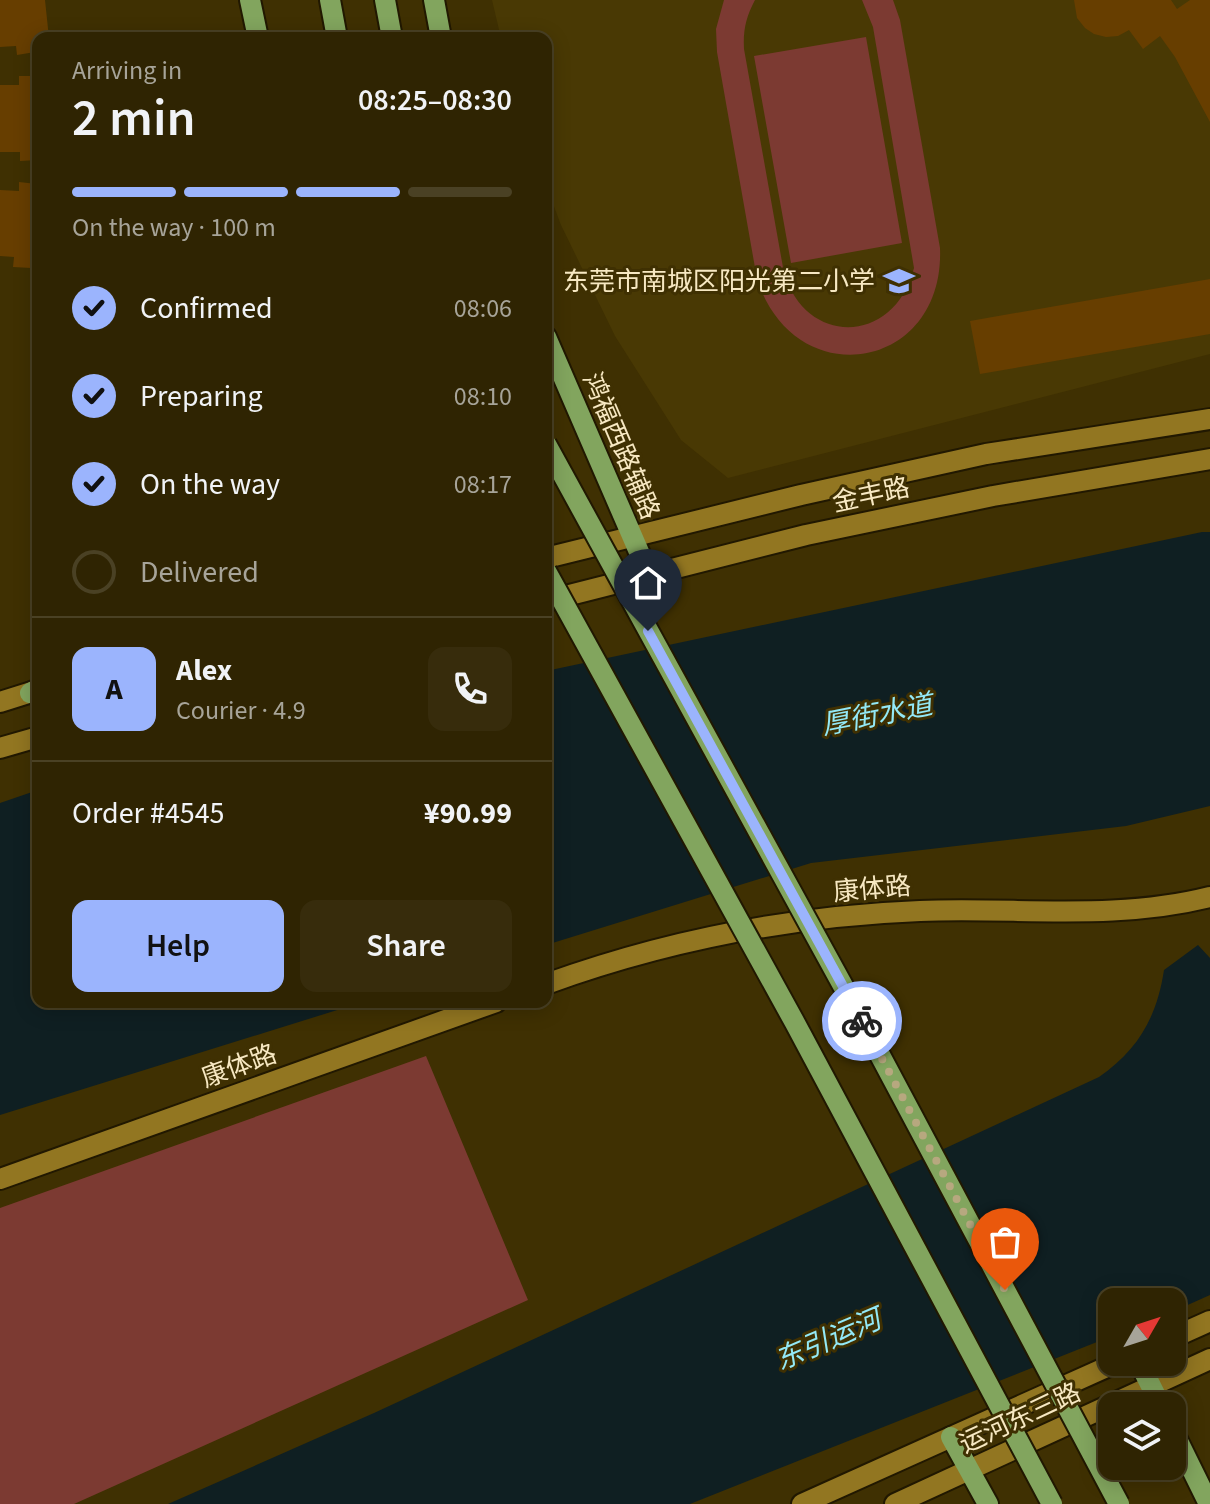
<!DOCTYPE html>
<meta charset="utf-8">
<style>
body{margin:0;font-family:"Source Sans 3","Noto Sans SC",sans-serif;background:#372c0c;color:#f1f3f6;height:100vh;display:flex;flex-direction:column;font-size:30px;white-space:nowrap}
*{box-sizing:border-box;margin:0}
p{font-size:26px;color:#a7a499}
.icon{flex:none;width:44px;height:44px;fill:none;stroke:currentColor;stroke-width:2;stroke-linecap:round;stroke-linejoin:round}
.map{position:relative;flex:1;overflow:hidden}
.drawer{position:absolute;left:32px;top:32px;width:520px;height:976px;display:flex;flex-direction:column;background:#2f2402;border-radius:16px;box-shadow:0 4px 20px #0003,0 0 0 2px #4a4124}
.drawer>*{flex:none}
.needle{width:52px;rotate:51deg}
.fabs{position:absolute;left:1098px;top:1288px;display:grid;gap:16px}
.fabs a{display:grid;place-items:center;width:88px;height:88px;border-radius:16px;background:#2f2402;box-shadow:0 4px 20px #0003,0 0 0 2px #4a4124;font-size:40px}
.pin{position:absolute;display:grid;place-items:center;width:68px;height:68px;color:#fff;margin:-82px -34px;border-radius:50% 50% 50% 0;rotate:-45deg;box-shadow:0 0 8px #0007}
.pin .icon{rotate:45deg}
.courier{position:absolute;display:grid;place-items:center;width:80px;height:80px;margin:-40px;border:6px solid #9bb4fd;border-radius:50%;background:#fff;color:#222;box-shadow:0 2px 10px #0007}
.headline em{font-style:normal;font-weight:600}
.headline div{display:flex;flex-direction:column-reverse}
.headline{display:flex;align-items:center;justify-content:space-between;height:136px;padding:0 40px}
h1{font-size:52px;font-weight:600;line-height:60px}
.bar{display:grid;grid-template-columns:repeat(4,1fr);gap:12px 8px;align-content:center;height:96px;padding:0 40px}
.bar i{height:10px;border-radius:6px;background:#4a4124}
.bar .current{background:#9bb4fd}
.bar p{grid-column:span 4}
.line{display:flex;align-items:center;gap:20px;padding:0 40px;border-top:2px solid #4a4124}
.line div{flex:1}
.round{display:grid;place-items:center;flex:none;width:84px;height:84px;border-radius:16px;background:#372c0c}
ol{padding:0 40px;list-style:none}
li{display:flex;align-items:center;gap:24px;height:88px}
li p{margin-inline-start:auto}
li .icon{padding:8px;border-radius:50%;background:#9bb4fd;color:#111;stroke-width:4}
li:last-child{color:#a7a499}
li i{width:44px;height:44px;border:4px solid #4a4124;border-radius:50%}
.primary-button{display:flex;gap:16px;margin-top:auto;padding:16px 40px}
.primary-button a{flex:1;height:92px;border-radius:16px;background:#9bb4fd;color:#111;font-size:32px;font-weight:600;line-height:92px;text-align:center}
.primary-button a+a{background:#372c0c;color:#f1f3f6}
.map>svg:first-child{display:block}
.built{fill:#493904}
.green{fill:#7c3a32}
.water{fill:#0f1f22}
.building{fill:#673e00}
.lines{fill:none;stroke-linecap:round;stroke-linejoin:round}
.minor-casing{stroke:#211801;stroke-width:24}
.major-casing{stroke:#211801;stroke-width:24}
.minor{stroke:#927621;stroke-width:20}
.major{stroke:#82a55e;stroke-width:20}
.major-bridge-casing{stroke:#211801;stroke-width:24;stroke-linecap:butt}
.major-bridge{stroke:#82a55e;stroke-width:20}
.done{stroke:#b7a87f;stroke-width:8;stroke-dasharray:0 14.4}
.route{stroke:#9bb4fd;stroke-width:10}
.labels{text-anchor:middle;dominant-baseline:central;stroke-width:6;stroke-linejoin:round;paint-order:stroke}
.poi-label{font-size:26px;fill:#f7e8c2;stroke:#3f3002;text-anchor:end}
.street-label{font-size:26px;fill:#f7e8c2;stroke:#3f3002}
.water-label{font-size:28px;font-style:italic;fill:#93e9f7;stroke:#3f3002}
</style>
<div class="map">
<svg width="1210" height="1504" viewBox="0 0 1210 1504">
<rect width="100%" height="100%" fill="#3f3002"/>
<path class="built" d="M 492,0 L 1210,0 L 1210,354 L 728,478 L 681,440 L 615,336 L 561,225 L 546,185 L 546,38 L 501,38 Z"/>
<path class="green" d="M 724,0 L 755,0 C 746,17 743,30 744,49 L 784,273 C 807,348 895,344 914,268 L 873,27 L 862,0 L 893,0 L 900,20 L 940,248 C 945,371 795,396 757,279 L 717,52 L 716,29 Z
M 866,37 L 902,243 L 791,263 L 754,56 Z
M 426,1056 L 528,1300 L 74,1504 L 0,1504 L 0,1208 Z"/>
<path class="water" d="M 1202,532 L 1210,532 L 1210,806 L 1126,826 L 811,863 L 546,945 L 546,671 Z
M 38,790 L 38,1002 L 363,1002 L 0,1115 L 0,803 Z
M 1198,945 L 1210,958 L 1210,1295 L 1172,1312 L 1172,1302 L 1112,1302 L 1112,1336 L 690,1504 L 168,1504 L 374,1413 L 1099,1077 C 1138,1050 1157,1017 1164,970 Z"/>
<path class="building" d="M 0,0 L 45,0 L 49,38 L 38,38 L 38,43 L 34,44 L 35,52 L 17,55 L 16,46 L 0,47 Z
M 1074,0 L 1171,0 L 1177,9 L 1190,0 L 1210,0 L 1210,122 L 1175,57 L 1160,36 L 1143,49 L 1129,30 L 1118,36 L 1106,37 L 1094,34 L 1085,28 L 1077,18 Z
M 19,76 L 37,76 L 38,160 L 20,161 L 20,152 L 0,152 L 0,85 L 19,85 Z
M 19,182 L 37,184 L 38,260 L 32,259 L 31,268 L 13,267 L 14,257 L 0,256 L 0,190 L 19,191 Z
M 1210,279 L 1210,334 L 980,374 L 970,321 Z"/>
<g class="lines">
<defs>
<path id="minor" d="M 546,558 L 801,495 L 986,454 L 1210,419
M 546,601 L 806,535 L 993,496 L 1210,459
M 0,702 L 38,690
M 0,748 L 38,737
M 546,984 C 665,941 793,916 920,911 C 1016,907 1116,921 1210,897
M 0,1179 L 496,1002
M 1172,1338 L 1210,1321
M 802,1504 L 1118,1362
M 895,1504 L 1210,1359"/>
<path id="major" d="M 250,0 L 258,38
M 330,0 L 337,38
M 385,0 L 392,38
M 434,0 L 441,38
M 546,337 L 649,575
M 30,693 L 38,689
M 1139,1362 L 1161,1406
M 1172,1429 L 1209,1504
M 951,1437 L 988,1504"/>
</defs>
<use href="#minor" class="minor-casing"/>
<use href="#major" class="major-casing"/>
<use href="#minor" class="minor"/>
<use href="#major" class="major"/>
<defs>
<path id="major-bridge" d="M 546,444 L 848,995 L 1119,1504
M 546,571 L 795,1023 L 1052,1504"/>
</defs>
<use href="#major-bridge" class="major-bridge-casing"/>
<use href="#major-bridge" class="major-bridge"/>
</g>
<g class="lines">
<path class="done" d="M 862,1021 L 1005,1290"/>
<path class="route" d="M 648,631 L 862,1021"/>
</g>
<defs>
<symbol id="school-bare" viewBox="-9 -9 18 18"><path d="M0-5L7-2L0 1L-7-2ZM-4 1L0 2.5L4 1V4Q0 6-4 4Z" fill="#9bb4fd" stroke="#3f3002" stroke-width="2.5" paint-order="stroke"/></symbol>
</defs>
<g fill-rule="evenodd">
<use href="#school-bare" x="877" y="259" width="44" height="44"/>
</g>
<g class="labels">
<g class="poi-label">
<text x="875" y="281">东莞市南城区阳光第二小学</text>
</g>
<g class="street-label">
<text transform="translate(621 446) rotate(67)">鸿福西路辅路</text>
<text transform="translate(871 495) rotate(-12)">金丰路</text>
<text transform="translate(872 889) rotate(-5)">康体路</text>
<text transform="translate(239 1066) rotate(-20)">康体路</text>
<text transform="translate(1020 1418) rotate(-25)">运河东三路</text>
</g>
<g class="water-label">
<text transform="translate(877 715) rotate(-11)">厚街水道</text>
<text transform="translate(828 1340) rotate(-23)">东引运河</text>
</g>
</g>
</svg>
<div class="fabs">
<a><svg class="needle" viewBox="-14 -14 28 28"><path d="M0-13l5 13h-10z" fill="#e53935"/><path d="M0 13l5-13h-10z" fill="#a7a499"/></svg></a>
<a><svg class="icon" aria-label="layers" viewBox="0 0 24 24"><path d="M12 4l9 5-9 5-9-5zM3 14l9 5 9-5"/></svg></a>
</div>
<div class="pin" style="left:1005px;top:1290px;background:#ea580c"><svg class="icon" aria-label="bag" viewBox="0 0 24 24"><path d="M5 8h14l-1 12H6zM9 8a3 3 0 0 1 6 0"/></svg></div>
<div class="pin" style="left:648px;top:631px;background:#1f2937"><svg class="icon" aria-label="home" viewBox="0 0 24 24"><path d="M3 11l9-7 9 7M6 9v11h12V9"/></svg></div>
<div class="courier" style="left:862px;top:1021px"><svg class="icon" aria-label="bike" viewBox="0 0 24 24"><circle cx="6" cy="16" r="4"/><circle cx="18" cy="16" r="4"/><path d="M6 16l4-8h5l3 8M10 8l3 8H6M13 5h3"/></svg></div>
<section class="drawer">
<div class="headline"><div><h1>2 min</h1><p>Arriving in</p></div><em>08:25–08:30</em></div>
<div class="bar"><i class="current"></i><i class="current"></i><i class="current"></i><i></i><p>On the way · 100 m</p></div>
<ol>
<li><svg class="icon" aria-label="check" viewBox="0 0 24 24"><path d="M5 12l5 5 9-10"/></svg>Confirmed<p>08:06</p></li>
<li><svg class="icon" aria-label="check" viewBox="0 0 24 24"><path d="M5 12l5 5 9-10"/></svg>Preparing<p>08:10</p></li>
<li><svg class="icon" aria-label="check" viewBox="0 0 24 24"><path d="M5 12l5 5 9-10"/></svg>On the way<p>08:17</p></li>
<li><i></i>Delivered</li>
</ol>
<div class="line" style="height:144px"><b class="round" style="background:#9bb4fd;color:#111">A</b><div><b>Alex</b><p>Courier · 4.9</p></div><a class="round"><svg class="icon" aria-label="phone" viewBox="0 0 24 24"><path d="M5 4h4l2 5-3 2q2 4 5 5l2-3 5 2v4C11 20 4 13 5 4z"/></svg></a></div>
<div class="line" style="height:104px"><div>Order #4545</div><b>¥90.99</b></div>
<div class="primary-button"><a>Help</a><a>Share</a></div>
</section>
</div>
